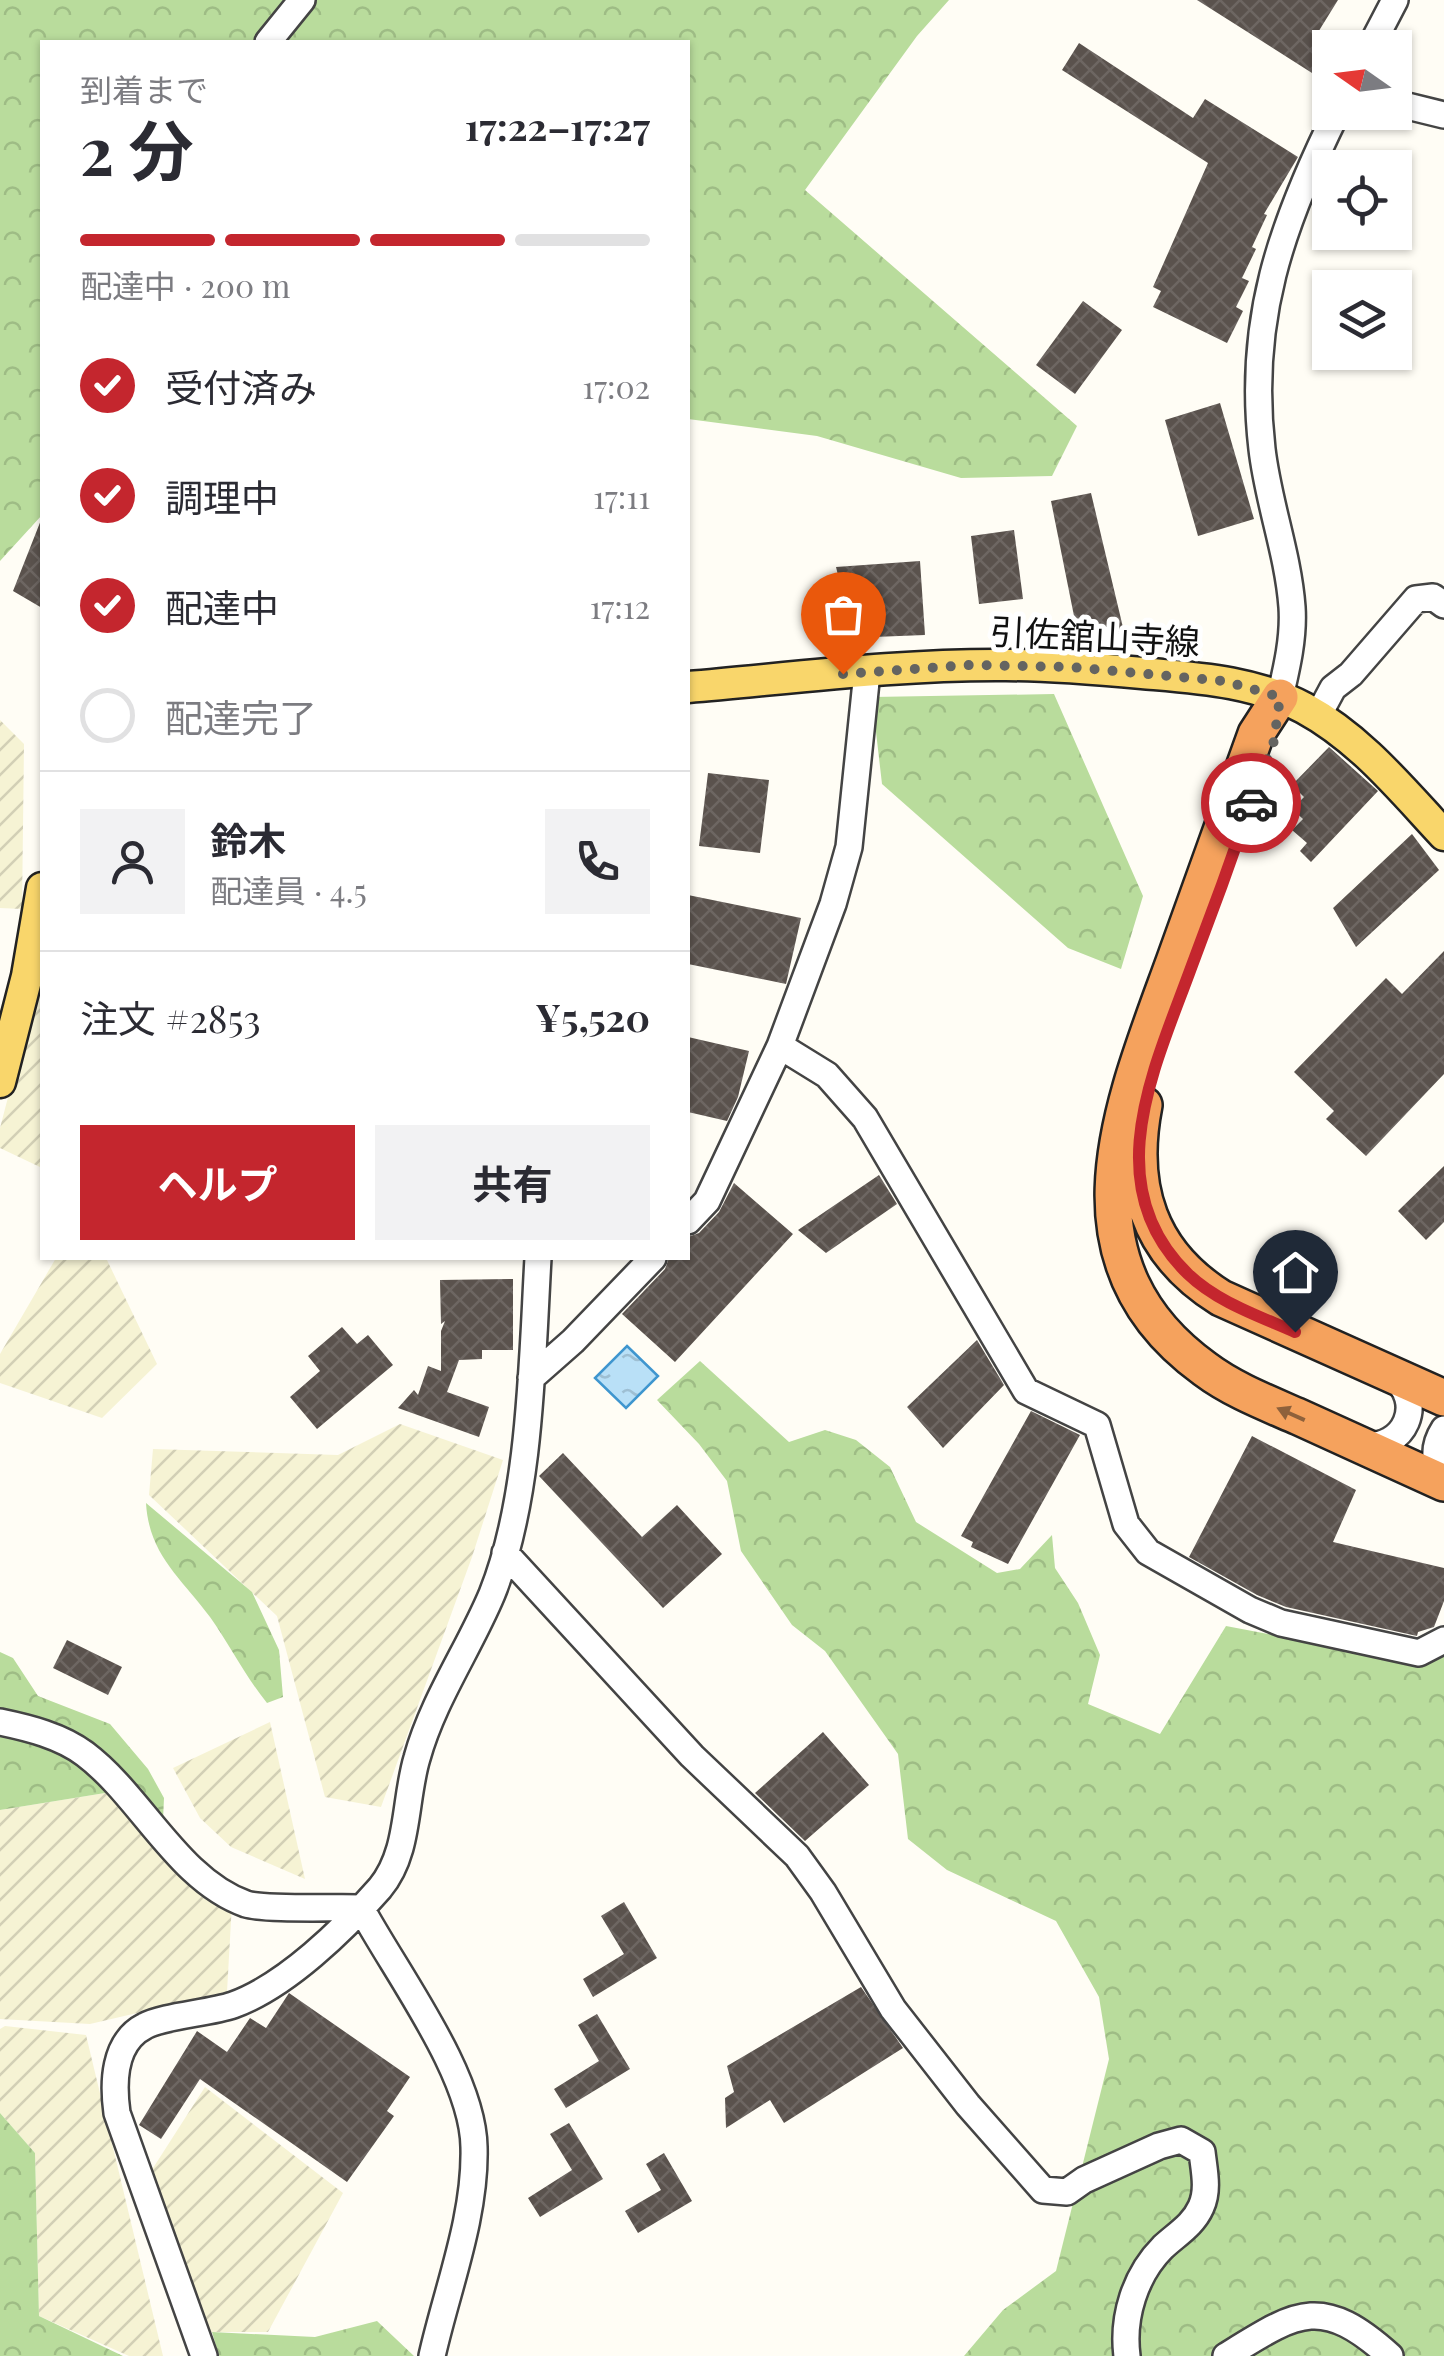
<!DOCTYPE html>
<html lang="ja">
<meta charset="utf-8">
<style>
body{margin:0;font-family:"Playfair Display","Noto Sans JP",serif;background:#f2f2f3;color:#2b2b33;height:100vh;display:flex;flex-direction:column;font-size:38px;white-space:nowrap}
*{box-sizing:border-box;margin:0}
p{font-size:32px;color:#7c7c81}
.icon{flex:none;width:55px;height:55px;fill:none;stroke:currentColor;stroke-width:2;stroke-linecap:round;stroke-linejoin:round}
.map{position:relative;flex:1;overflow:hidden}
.sheet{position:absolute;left:40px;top:40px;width:650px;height:1220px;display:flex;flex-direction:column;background:#fff;border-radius:0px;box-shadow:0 2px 8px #0004}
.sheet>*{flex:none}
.needle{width:65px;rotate:284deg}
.buttons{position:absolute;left:1312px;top:30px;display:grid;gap:20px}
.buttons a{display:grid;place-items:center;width:100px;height:100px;border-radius:0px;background:#fff;box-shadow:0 2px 8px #0004;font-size:50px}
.pin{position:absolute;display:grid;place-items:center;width:85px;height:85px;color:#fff;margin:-102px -42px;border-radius:50% 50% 50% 0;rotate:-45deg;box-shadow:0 0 10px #0007}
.pin .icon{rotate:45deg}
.courier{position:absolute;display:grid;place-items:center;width:100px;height:100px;margin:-50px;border:8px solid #c4262e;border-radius:50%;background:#fff;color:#222;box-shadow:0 2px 12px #0007}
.summary em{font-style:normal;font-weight:700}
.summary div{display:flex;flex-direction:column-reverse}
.summary{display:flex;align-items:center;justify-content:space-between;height:170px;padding:0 40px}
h1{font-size:65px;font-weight:700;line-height:75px}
.bar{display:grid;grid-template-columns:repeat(4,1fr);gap:15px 10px;align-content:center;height:120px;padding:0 40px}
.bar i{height:12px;border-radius:8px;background:#e1e1e2}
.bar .active{background:#c4262e}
.bar p{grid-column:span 4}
.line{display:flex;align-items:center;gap:25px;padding:0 40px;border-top:2px solid #e1e1e2}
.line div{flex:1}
.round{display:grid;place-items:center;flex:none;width:105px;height:105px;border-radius:0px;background:#f2f2f3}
ol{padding:0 40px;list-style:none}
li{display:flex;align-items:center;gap:30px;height:110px}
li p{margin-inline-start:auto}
li .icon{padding:10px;border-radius:50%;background:#c4262e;color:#fff;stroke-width:4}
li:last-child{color:#7c7c81}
li i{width:55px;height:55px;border:5px solid #e1e1e2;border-radius:50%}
.cta{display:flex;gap:20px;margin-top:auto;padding:20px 40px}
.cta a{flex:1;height:115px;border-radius:0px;background:#c4262e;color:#fff;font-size:40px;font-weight:700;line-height:115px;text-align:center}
.cta a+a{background:#f2f2f3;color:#2b2b33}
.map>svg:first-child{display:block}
.farmland{fill:url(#farmland-furrows)}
.forest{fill:url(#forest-crowns)}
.water{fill:url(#water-ripples);stroke:#3f96cf;stroke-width:2.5}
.building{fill:url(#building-cross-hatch)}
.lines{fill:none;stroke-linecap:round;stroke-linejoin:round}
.minor-casing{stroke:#444;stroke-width:30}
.major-casing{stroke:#222;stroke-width:35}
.highway-casing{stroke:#222;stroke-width:40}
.minor{stroke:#fff;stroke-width:25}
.major{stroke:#f9d66b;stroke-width:30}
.highway{stroke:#f5a25d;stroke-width:35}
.oneway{fill:#8e613b}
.done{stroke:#646461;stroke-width:10;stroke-dasharray:0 18}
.route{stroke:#c4262e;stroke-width:12}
.labels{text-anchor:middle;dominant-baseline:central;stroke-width:10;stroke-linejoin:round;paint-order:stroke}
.street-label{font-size:35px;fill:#111;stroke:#fff}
</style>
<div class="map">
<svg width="1444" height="2356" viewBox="0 0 1444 2356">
<defs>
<pattern id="farmland-furrows" width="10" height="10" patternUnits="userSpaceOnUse" patternTransform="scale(2.5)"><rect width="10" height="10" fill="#f6f3d4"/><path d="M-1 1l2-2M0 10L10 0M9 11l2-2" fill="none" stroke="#d2cfb5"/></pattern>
<pattern id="forest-crowns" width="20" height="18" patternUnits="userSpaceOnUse" patternTransform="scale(2.5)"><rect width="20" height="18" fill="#b9dc9c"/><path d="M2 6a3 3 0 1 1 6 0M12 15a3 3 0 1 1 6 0" fill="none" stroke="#9ebc85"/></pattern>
<pattern id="water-ripples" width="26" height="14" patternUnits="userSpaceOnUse" patternTransform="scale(2.5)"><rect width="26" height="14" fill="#b9e0f7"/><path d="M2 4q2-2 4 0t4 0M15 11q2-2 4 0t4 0" fill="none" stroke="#9ebfd3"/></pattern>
<pattern id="building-cross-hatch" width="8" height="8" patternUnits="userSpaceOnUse" patternTransform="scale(2.5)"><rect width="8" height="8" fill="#5a524d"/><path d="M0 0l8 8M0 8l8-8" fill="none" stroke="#6d6662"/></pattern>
</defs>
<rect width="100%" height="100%" fill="#fffdf5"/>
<path class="farmland" d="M 0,720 L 24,744 L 22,909 L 0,908 Z
M 42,967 L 42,1168 L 0,1148 L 0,1128 Z
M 56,1258 L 106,1258 L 157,1364 L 102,1418 L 0,1383 L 0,1354 Z
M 400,1424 L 503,1460 L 472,1557 L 381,1807 L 325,1797 L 277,1616 L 149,1495 L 153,1449 L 338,1455 Z
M 270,1722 L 305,1879 L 231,1847 L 200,1818 L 173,1768 Z
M 105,1793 L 137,1806 L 232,1903 L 227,1992 L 90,2024 L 0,2019 L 0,1810 Z
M 5,2026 L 86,2035 L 163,2356 L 129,2356 L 39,2316 L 35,2153 L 0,2113 L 0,2029 Z
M 205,2087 L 343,2193 L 268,2332 L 203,2332 L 146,2179 Z"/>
<path class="forest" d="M 0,0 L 949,0 L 917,36 L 805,190 L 1077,426 L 1052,476 L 961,478 L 817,436 L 688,419 L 688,42 L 42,42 L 42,515 L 0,561 Z
M 1054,694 L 1143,896 L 1121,969 L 1068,948 L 882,784 L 872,697 Z
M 700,1361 L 789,1442 L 825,1430 L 856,1440 L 890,1467 L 916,1522 L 997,1573 L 1020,1569 L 1052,1535 L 1055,1568 L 1078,1603 L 1100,1655 L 1088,1704 L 1160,1734 L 1226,1626 L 1426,1664 L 1444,1656 L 1444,2356 L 964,2356 L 1003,2310 L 1056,2271 L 1109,2059 L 1099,1997 L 1056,1921 L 947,1870 L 908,1839 L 898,1754 L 825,1651 L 792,1625 L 741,1551 L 727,1481 L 699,1444 L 657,1400 Z
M 146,1503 L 252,1592 L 279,1650 L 283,1697 L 267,1703 C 245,1676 230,1645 210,1617 C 181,1578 149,1555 146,1503 Z
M 0,1652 L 13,1658 L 38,1696 L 110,1724 L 148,1769 L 164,1798 L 163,1820 L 105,1793 L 0,1810 Z
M 0,2113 L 35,2153 L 39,2316 L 123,2356 L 0,2356 Z
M 377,2321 L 414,2356 L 219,2356 L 212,2332 L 315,2337 Z"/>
<path class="water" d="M 627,1346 L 658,1376 L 626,1408 L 595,1378 Z"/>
<path class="building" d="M 1197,0 L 1338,0 L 1312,42 L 1330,53 L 1330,70 L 1323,80 Z
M 1079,43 L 1193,118 L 1205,99 L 1298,157 L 1264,214 L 1267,215 L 1252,247 L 1256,249 L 1242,278 L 1249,281 L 1236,307 L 1243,311 L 1227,343 L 1153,307 L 1161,291 L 1153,287 L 1208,163 L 1062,70 Z
M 1083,301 L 1122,330 L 1075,394 L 1036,365 Z
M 1220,403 L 1254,519 L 1198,536 L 1165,420 Z
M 1091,493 L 1126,640 L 1080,646 L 1051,501 Z
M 41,520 L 42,520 L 42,608 L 13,591 Z
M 1014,530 L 1023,599 L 979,604 L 971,536 Z
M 920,561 L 925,635 L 848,638 L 846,608 L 836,567 Z
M 1329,747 L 1378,791 L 1311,862 L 1300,851 L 1307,843 L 1292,830 L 1303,819 L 1292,809 L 1304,797 L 1292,785 Z
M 708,773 L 769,780 L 760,853 L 699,846 Z
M 1412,834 L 1439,870 L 1356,947 L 1333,908 Z
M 688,895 L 801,918 L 786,984 L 688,964 Z
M 1444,951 L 1444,1074 L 1366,1156 L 1326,1119 L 1334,1111 L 1294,1072 L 1386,978 L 1402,994 Z
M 688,1037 L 749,1051 L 738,1097 L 727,1121 L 688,1112 Z
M 1444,1166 L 1444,1222 L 1426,1240 L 1398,1211 Z
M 879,1175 L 897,1204 L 826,1253 L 798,1230 Z
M 734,1183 L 793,1234 L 675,1362 L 622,1314 L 665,1269 L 669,1258 L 688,1258 L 688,1237 L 699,1233 L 719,1212 Z
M 513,1279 L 513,1350 L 482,1350 L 482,1359 L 459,1360 L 447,1392 L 489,1407 L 479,1437 L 398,1408 L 414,1390 L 418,1395 L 428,1366 L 441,1371 L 441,1331 L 445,1321 L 441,1324 L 440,1280 Z
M 342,1327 L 357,1344 L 368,1335 L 393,1365 L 317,1429 L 290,1397 L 320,1371 L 308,1356 Z
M 977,1340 L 1004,1385 L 943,1448 L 907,1407 Z
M 1031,1411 L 1080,1435 L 1008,1564 L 971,1547 L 973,1542 L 961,1536 Z
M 1252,1436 L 1356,1490 L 1333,1542 L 1444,1568 L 1444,1601 L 1434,1627 L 1418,1632 L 1417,1636 L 1286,1607 L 1257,1595 L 1189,1557 Z
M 563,1453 L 642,1537 L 677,1505 L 722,1554 L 663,1608 L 539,1476 Z
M 67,1640 L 122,1667 L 108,1695 L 53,1668 Z
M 823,1732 L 869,1785 L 805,1841 L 755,1793 Z
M 624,1902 L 657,1958 L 593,1997 L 583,1979 L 624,1954 L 601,1916 Z
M 861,1987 L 903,2048 L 784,2123 L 770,2100 L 726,2128 L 725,2098 L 734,2092 L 727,2066 Z
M 289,1993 L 410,2077 L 387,2111 L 394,2116 L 347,2182 L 200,2079 L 161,2139 L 139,2125 L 197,2031 L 227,2052 L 250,2018 L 266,2028 Z
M 597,2014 L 630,2069 L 566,2108 L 554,2089 L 599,2061 L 578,2025 Z
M 569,2123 L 603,2179 L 540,2217 L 528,2198 L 572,2170 L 550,2134 Z
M 664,2153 L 692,2201 L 638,2233 L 625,2211 L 661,2190 L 646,2164 Z"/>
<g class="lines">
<defs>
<path id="minor" d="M 268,42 L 302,0
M 1370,48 L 1395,0
M 1395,103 L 1444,115
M 1280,697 C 1287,667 1294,637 1292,607 C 1288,553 1268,502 1262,449 C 1247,321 1281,225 1337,112
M 1318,716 L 1333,688 L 1351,674 L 1416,599 L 1433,597 L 1444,605
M 780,1046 L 827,1075 L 865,1118 L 1026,1391 L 1097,1425 L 1126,1524 L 1148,1552 L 1250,1610 L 1281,1623 L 1419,1653 L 1444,1640
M 688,1221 L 707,1201 L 780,1046 L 833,904 L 849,847 L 867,672
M 531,1378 L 573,1341 L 653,1258
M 1444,1429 C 1433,1446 1433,1461 1444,1478
M 1362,1445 C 1405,1451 1427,1401 1391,1375
M 505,1553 L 692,1756 L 797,1856 L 823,1892 L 893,2009 L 968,2105 L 1043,2190 L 1067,2192 L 1084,2180 L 1159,2146 L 1181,2140 L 1202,2152 C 1204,2170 1209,2190 1201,2207 C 1193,2225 1177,2234 1163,2247 C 1135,2275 1122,2317 1127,2356
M 0,1722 C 29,1728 61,1736 85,1754 C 141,1796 178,1880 246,1904 C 266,1910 336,1907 361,1908 C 396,1973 473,2074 474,2147 C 476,2217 447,2289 432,2356
M 204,2356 L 117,2113 C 113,2084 113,2042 145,2026 C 163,2016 210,2013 233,2005 C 286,1986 344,1929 380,1888 C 410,1852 404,1801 417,1758 C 433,1700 469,1649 492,1594 C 531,1497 532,1361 538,1258
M 1226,2356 C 1297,2312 1321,2294 1390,2356"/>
<path id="major" d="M 688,687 C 793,678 900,664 1006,665 C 1052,665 1097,669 1142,673 C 1198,678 1254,681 1304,708 C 1361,739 1401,789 1444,835
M 0,1082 L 27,976 L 42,888"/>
<path id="highway" d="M 1280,697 L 1256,734 C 1229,810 1201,886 1174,962 C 1123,1102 1054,1260 1205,1369 C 1233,1390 1267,1403 1299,1417 C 1347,1439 1396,1461 1444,1483
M 1144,1105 C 1128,1187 1149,1253 1221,1298 L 1444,1398"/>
</defs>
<use href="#minor" class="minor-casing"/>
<use href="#major" class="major-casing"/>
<use href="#highway" class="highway-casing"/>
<use href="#minor" class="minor"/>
<use href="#major" class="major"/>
<use href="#highway" class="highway"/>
</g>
<defs><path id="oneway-solid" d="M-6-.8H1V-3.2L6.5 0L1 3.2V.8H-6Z" transform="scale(2.5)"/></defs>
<use class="oneway" href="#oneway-solid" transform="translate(1291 1414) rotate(-156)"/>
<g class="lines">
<path class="done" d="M 843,674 L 970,665 L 1070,667 L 1224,681 L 1280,697 L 1274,741 L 1251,803"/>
<path class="route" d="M 1251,803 C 1232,858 1212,913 1191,968 C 1155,1067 1096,1185 1188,1274 C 1217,1302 1259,1316 1295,1332"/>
</g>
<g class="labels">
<g class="street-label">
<text transform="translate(1095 635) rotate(3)">引佐舘山寺線</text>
</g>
</g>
</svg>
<div class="buttons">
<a><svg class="needle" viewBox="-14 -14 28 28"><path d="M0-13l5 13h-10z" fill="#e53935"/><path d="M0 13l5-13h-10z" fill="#7c7c81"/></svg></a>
<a><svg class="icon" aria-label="locate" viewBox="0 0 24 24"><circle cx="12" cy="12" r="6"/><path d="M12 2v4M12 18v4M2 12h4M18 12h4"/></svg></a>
<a><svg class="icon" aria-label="layers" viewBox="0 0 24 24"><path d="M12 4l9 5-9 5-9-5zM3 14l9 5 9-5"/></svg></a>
</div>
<div class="pin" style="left:843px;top:674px;background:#ea580c"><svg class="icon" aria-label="bag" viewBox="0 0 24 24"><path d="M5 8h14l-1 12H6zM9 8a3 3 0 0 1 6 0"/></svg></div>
<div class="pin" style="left:1295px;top:1332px;background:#1f2937"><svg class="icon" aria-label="home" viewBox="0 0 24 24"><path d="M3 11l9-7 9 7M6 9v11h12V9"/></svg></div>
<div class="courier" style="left:1251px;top:803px"><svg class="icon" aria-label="car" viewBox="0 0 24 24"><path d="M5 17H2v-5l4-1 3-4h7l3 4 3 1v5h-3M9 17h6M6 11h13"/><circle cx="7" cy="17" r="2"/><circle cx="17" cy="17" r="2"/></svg></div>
<section class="sheet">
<div class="summary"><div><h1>2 分</h1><p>到着まで</p></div><em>17:22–17:27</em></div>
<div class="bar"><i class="active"></i><i class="active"></i><i class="active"></i><i></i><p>配達中 · 200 m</p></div>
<ol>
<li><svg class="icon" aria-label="check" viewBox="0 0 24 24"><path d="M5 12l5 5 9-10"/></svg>受付済み<p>17:02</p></li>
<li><svg class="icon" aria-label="check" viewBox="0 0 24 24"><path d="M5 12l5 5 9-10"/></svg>調理中<p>17:11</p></li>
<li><svg class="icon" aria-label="check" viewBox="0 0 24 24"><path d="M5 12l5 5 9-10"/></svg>配達中<p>17:12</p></li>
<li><i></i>配達完了</li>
</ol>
<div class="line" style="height:180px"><a class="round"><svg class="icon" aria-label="person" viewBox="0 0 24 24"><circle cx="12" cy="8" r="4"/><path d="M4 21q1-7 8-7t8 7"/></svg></a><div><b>鈴木</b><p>配達員 · 4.5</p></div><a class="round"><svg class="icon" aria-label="phone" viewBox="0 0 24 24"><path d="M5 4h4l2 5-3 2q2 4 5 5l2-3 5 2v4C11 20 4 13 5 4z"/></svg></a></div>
<div class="line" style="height:130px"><div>注文 #2853</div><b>¥5,520</b></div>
<div class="cta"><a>ヘルプ</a><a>共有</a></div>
</section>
</div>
